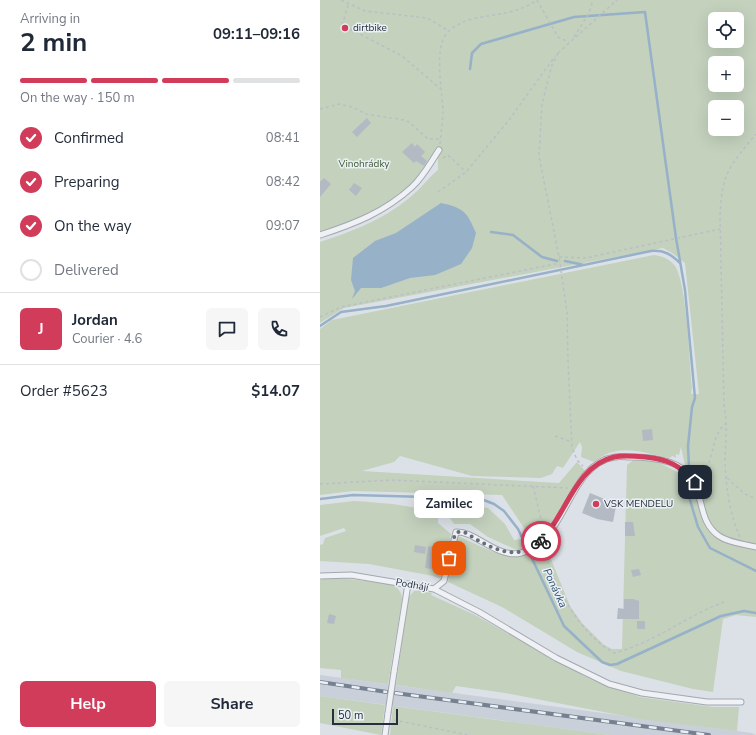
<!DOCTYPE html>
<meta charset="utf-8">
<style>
body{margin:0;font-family:"Nunito Sans",sans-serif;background:#f6f6f7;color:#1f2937;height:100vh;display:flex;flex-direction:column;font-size:15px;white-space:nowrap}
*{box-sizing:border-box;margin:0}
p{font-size:13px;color:#747a83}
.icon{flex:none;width:22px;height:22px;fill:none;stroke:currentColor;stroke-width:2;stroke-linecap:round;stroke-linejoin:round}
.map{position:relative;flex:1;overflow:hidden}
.details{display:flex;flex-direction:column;background:#fff;width:320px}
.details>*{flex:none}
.controls{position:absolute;left:388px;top:12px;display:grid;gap:8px}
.controls a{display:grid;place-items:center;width:36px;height:36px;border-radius:6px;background:#fff;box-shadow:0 4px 16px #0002;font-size:20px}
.scale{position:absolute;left:12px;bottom:10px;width:66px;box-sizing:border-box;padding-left:4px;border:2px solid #26303d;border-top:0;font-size:11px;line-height:14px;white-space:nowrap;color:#26303d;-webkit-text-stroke:3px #ebf0f5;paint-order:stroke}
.pin{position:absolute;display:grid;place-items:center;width:34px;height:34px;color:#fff;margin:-17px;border-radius:8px;box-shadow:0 2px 6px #0006}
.courier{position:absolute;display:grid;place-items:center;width:40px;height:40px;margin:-20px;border:3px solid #d13c5a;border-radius:50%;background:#fff;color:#222;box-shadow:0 1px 5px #0007}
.bubble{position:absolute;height:28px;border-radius:6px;background:#fff;box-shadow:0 4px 16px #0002;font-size:13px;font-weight:700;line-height:28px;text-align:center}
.headline em{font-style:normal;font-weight:700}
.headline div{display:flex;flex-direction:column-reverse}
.headline{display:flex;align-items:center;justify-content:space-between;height:68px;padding:0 20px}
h1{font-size:26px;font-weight:700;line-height:30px}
.bar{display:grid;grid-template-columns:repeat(4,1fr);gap:6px 4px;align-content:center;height:48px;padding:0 20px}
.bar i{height:5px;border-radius:3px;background:#e0e1e3}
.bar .selected{background:#d13c5a}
.bar p{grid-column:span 4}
.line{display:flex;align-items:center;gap:10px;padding:0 20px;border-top:1px solid #e0e1e3}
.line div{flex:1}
.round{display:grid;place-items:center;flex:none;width:42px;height:42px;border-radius:6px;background:#f6f6f7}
ol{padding:0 20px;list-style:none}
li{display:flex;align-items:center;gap:12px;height:44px}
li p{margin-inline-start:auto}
li .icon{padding:4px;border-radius:50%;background:#d13c5a;color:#fff;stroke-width:4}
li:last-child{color:#747a83}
li i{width:22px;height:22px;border:2px solid #e0e1e3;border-radius:50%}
.cta{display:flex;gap:8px;margin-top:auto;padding:8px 20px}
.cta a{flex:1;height:46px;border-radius:6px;background:#d13c5a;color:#fff;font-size:16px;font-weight:700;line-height:46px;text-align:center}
.cta a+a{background:#f6f6f7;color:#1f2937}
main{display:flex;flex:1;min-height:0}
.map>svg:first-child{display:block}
.built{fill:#cad0d9}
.green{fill:#c3d1bd;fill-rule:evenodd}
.water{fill:#96b1c8}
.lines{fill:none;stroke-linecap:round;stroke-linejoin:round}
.stream{stroke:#96b1c8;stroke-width:2.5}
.building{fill:#b3bac4}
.service-casing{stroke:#a2a8b1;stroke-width:7}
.path{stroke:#bbbfc5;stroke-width:1.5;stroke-dasharray:3 3;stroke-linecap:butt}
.service{stroke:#eff1f5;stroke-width:5}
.rail-casing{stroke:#758191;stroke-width:4}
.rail{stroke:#ebf0f5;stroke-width:2.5;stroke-dasharray:8;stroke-linecap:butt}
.service-bridge-casing{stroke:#a2a8b1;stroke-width:7;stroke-linecap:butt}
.service-bridge{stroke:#eff1f5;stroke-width:5}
.done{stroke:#666e78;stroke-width:4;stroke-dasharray:0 7.2}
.route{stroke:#d13c5a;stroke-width:5}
.poi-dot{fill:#d13c5a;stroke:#ebf0f5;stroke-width:1.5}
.labels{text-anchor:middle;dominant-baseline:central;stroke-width:3;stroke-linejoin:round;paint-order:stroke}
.poi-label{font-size:10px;fill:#26303d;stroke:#ebf0f5;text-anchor:start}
.park-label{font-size:10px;fill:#3c5933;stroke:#ebf0f5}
.street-label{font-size:10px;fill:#26303d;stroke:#ebf0f5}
.water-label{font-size:11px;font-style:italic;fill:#2f5072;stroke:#ebf0f5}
</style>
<main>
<section class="details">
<div class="headline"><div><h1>2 min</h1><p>Arriving in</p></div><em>09:11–09:16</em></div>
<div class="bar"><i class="selected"></i><i class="selected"></i><i class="selected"></i><i></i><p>On the way · 150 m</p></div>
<ol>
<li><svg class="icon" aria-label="check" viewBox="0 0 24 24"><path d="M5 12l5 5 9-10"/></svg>Confirmed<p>08:41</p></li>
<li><svg class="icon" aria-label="check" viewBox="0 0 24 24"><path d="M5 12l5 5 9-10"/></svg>Preparing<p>08:42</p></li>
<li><svg class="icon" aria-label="check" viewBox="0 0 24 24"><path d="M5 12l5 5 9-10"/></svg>On the way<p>09:07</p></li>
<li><i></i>Delivered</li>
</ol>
<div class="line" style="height:72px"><b class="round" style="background:#d13c5a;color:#fff">J</b><div><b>Jordan</b><p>Courier · 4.6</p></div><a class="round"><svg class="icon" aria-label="chat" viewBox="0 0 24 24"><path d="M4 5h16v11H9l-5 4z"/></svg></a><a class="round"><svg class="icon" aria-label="phone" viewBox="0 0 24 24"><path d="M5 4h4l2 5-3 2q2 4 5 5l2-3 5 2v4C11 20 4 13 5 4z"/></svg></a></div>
<div class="line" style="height:52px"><div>Order #5623</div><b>$14.07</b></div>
<div class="cta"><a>Help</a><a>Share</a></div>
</section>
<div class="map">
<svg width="436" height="735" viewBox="0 0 436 735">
<rect width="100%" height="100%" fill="#dce1e7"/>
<path class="built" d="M 0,675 L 432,733 L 436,735 L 290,735 L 0,696 Z"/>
<path class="green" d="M 0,0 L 436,0 L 436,617 L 416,615 L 403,619 L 393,692 L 373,689 L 301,671 L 257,652 L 182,607 L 128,582 L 138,536 C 171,550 191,568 224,542 L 250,606 L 262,623 L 284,645 L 292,649 L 302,649 L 307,465 L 315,459 L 338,462 L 363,475 L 365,465 L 361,447 L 359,455 L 356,454 L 356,458 L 353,456 L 349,458 C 322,452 297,442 274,462 L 261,457 L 262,447 L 260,442 L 243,468 L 237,466 L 232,474 L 221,478 L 152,476 L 80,456 L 74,462 L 42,471 L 239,483 L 257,462 L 266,472 L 247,498 L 233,525 L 214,543 L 182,495 L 33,491 L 0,495 L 0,329 L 12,320 L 334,255 C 342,256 350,259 355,266 C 367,284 369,361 372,387 L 371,394 L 379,394 L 365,263 L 352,253 L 343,248 L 24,308 L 0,323 L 0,242 C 36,230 68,218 96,192 C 104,185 110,176 118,170 L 118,155 L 114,152 L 92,184 L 54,212 L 41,219 L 0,232 ZM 395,19 L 417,19 L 417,41 L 395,41 ZM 395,63 L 417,63 L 417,85 L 395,85 ZM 395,107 L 417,107 L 417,129 L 395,129 Z
M 34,501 C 62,503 92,504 118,515 L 118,523 L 131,534 L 121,579 L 113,576 L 49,564 L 0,561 L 0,545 L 3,544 L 5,538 L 26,531 L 24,528 L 0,536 L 0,505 Z
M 140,504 L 168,508 L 185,524 L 194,540 L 202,539 L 205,548 L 199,551 L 168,537 L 150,524 L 134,524 L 125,511 L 111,506 Z
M 12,577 L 70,584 C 78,587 82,592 82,600 L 68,684 L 21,678 L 21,670 L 0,668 L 0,580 Z
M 99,590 L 112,593 L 111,595 L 155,615 L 270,679 L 320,697 L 393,707 L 419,707 L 417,731 L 320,719 L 185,693 L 136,686 L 132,693 L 76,685 L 88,598 L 94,591 Z
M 0,696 L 65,705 L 61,735 L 0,723 Z
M 73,706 L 290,735 L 70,735 Z"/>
<path class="water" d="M 121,203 C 144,208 147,212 156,233 L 152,248 L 141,264 L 115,275 L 90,278 L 61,288 L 41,288 L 32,299 L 35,291 L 31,280 L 33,258 L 55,241 L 76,233 Z"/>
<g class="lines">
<path class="stream" d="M 150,69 L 152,53 L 161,44 L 254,17 L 325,12 L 356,238 L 365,290 L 375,398 L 372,407 L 368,446 L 369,467 L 368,484 L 370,500 L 378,527 L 390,548 L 436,571
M 171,232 L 193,235 L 222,257 L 237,261
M 245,261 L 264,265
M 0,326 L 21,312 L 66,306 L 331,251 C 344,250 351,254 360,263
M 0,499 L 33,495 L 143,498 L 161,499 L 174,504 L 184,511 L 198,529 L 244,626 L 282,662 L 290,665 L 297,664 L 401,616 L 424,611 L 436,613"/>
</g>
<path class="building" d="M 47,118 L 51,123 L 37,137 L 32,132 Z
M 92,143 L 95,147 L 97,144 L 105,152 L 101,156 L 107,161 L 104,166 L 96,161 L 94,163 L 82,152 Z
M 4,178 L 11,184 L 0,197 L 0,182 Z
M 34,183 L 42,188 L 36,196 L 29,190 Z
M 332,429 L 333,440 L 323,441 L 322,430 Z
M 270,493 L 287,500 L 286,504 L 296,506 L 293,522 L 277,519 L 262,513 Z
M 305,522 L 313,522 L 315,536 L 305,536 Z
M 95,545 L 106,547 L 105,554 L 94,552 Z
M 108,546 L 114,547 L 114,552 L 118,553 L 117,563 L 112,562 L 112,569 L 105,568 Z
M 319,569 L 321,575 L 313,577 L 311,570 Z
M 304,599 L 313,599 L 319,601 L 319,619 L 297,619 L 298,608 L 304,609 Z
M 9,614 L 16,616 L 14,624 L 7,623 Z
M 317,621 L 325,621 L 325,629 L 317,629 Z"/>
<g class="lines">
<defs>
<path id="service" d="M 0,235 C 34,224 65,212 92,187 C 103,177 111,162 119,150
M 0,576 L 31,575 L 114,589 L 159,612 L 236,658 L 289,684 L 322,693 L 387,702 L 421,702
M 114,589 L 124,581 L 136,532 C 154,530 177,559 201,553 C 247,542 247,464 295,457 C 300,456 306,457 310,457 C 323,457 337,458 349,462 C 391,476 371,517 399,536 C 409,543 424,544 436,547
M 74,672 L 88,584
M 65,735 L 68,713"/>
</defs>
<use href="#service" class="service-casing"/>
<path class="path" d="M 21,0 L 45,11 L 107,18 L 129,31
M 217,0 L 238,37 L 249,42
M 28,5 L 22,26 L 38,33 L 82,56 L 122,90
M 254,37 L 269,13 L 273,0
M 238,53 L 232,65 L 222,104 L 219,156 L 239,257 L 247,312 L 248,361 L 252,447 L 257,460 L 263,466
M 238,53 L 297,0
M 0,109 L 19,104 L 32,107 L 46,114 L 84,120 L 89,122 L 108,139 L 120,139
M 120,144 C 121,134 122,124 123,114 C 123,93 113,49 127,33 C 134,25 147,20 156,18 C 178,14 199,13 217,0
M 123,158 L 128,155 L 146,172
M 118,192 L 146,172 L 189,120 L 235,56
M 239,257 L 266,258 L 400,229
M 0,317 L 21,307 L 240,263
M 235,436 L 252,442
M 379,478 C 397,461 388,438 407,422
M 407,478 L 425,494 L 436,499
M 0,484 L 72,480 L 248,488
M 213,486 L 221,519 L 220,533
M 420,537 C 410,515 406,488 405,464 C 405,444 408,426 404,405 L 400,216 C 402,172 409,167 436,134
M 222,551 C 229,561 232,573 237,585 C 250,611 268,638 294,653 C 334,643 366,616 404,602
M 74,720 L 148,735"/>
<use href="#service" class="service"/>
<defs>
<path id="rail" d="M 0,682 L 67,692
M 75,693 L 389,735"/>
</defs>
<use href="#rail" class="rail-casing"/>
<use href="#rail" class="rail"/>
<defs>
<path id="service-bridge" d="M 68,713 L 74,672"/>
</defs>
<use href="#service-bridge" class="service-bridge-casing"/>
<use href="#service-bridge" class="service-bridge"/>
</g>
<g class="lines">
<path class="done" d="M 129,558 L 135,534 L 138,532 L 144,532 C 169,547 195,564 221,541"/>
<path class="route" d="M 221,541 C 246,515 255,466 294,457 C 303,455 315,456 325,457 C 347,459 360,465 375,482"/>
</g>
<g class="poi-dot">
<circle cx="25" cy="28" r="4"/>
<circle cx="276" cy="504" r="4"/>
</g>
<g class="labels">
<g class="poi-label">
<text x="33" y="28">dirtbike</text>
<text x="284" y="504">VSK MENDELU</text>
</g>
<g class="park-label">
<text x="44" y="164">Vinohrádky</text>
</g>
<g class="street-label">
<text transform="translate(92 585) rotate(10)">Podhájí</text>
</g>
<g class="water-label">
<text transform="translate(235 588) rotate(65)">Ponávka</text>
</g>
</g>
</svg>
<div class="controls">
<a><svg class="icon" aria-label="locate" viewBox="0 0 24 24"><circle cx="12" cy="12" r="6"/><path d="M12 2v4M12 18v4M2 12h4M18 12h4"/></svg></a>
<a>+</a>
<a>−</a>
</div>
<div class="scale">50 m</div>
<div class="pin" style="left:129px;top:558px;background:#ea580c"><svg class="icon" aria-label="bag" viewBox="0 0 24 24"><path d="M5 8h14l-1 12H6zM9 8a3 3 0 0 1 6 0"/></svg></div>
<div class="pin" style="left:375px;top:482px;background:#1f2937"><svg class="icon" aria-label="home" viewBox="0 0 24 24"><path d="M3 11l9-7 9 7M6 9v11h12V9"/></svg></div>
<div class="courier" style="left:221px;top:541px"><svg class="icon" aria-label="bike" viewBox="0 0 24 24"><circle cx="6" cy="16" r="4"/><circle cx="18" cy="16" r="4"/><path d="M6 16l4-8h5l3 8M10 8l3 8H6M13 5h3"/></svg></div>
<div class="bubble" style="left:94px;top:490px;width:70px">Zamilec</div>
</div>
</main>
